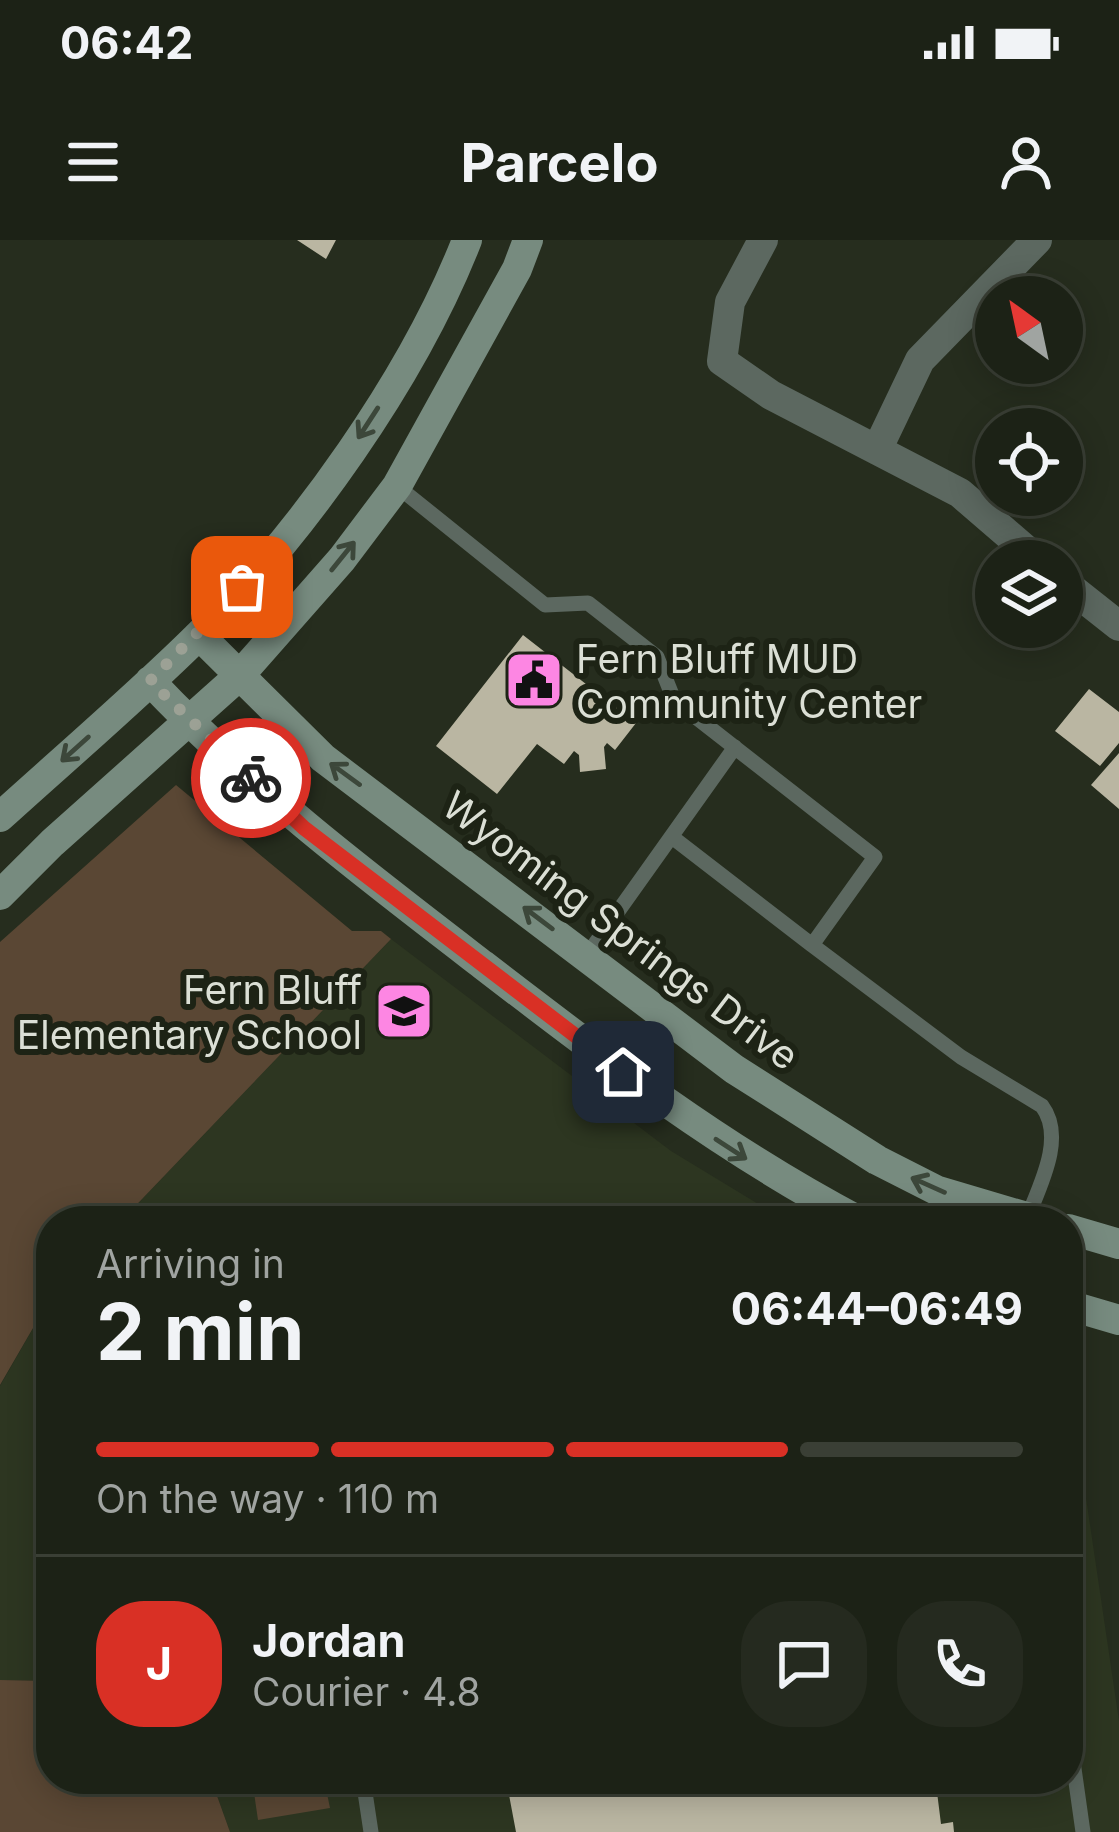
<!DOCTYPE html>
<meta charset="utf-8">
<style>
body{margin:0;font-family:Inter,sans-serif;background:#252a1f;color:#f1f3f6;height:100vh;display:flex;flex-direction:column;font-size:45px;white-space:nowrap}
*{box-sizing:border-box;margin:0}
p{font-size:39px;color:#a0a4a1}
.icon{flex:none;width:66px;height:66px;fill:none;stroke:currentColor;stroke-width:2;stroke-linecap:round;stroke-linejoin:round}
.map{position:relative;flex:1;overflow:hidden}
.details{position:absolute;left:36px;top:966px;width:1047px;height:588px;display:flex;flex-direction:column;background:#1c2216;border-radius:48px;box-shadow:0 6px 30px #0003,0 0 0 3px #3a3f35}
.details>*{flex:none}
.needle{width:78px;rotate:327deg}
.controls{position:absolute;left:975px;top:36px;display:grid;gap:24px}
.controls a{display:grid;place-items:center;width:108px;height:108px;border-radius:50%;background:#1c2216;box-shadow:0 6px 30px #0003,0 0 0 3px #3a3f35;font-size:60px}
.pin{position:absolute;display:grid;place-items:center;width:102px;height:102px;color:#fff;margin:-51px;border-radius:24px;box-shadow:0 6px 18px #0006}
.courier{position:absolute;display:grid;place-items:center;width:120px;height:120px;margin:-60px;border:9px solid #d93025;border-radius:50%;background:#fff;color:#222;box-shadow:0 3px 15px #0007}
.head em{font-style:normal;font-weight:700}
.head div{display:flex;flex-direction:column-reverse}
.head{display:flex;align-items:center;justify-content:space-between;height:204px;padding:0 60px}
h1{font-size:78px;font-weight:700;line-height:90px}
.bar{display:grid;grid-template-columns:repeat(4,1fr);gap:18px 12px;align-content:center;height:144px;padding:0 60px}
.bar i{height:15px;border-radius:9px;background:#3a3f35}
.bar .selected{background:#d93025}
.bar p{grid-column:span 4}
.line{display:flex;align-items:center;gap:30px;padding:0 60px;border-top:3px solid #3a3f35}
.line div{flex:1}
.round{display:grid;place-items:center;flex:none;width:126px;height:126px;border-radius:48px;background:#252a1f}
.status{display:flex;justify-content:space-between;align-items:center;height:84px;padding:0 60px;background:#1c2216;direction:ltr}
.status svg{height:33px;fill:currentColor}
header{display:flex;justify-content:space-between;align-items:center;height:156px;padding:0 60px;background:#1c2216;font-size:54px;font-weight:700}
.map>svg:first-child{display:block}
.built{fill:#2d3621}
.green{fill:#5a4734}
.building{fill:#bab6a2}
.lines{fill:none;stroke-linecap:round;stroke-linejoin:round}
.lane{stroke:#5c6860;stroke-width:15}
.street{stroke:#5c6860;stroke-width:30}
.secondary{stroke:#778b7f;stroke-width:30}
.oneway{stroke:#3c473a}
.done{stroke:#9ca195;stroke-width:12;stroke-dasharray:0 21.6}
.route{stroke:#d93025;stroke-width:15}
.labels{text-anchor:middle;dominant-baseline:central;stroke-width:12;stroke-linejoin:round;paint-order:stroke}
.poi-label{font-size:39px;fill:#dbdfd5;stroke:#1d2315;text-anchor:start}
.street-label{font-size:39px;fill:#dbdfd5;stroke:#1d2315}
</style>
<div class="status"><b>06:42</b><svg viewBox="0 0 49 12"><path d="M0 12V9h3v3zM5 12V6h3v6zM10 12V3h3v9zM15 12V0h3v12zM26 1h20v11H26zM47 4h2v5h-2z"/></svg></div>
<header><svg class="icon" aria-label="menu" viewBox="0 0 24 24"><path d="M4 6h16M4 12h16M4 18h16"/></svg>Parcelo<svg class="icon" aria-label="person" viewBox="0 0 24 24"><circle cx="12" cy="8" r="4"/><path d="M4 21q1-7 8-7t8 7"/></svg></header>
<div class="map">
<svg width="1119" height="1592" viewBox="0 0 1119 1592">
<rect width="100%" height="100%" fill="#262d1e"/>
<path class="built" d="M 391,699 L 671,911 L 786,981 L 121,981 Z
M 51,1057 L 51,1441 L 0,1440 L 0,1146 Z
M 1068,1136 L 1119,1481 L 1119,1592 L 230,1592 L 211,1539 L 1068,1539 Z"/>
<path class="green" d="M 176,545 L 352,691 L 381,691 L 391,699 L 121,981 L 51,981 L 51,1057 L 0,1145 L 0,702 Z
M 0,1440 L 51,1441 L 51,1539 L 211,1539 L 230,1592 L 0,1592 Z
M 252,1539 L 324,1539 L 330,1568 L 258,1580 Z"/>
<path class="building" d="M 297,0 L 336,0 L 326,19 Z
M 523,395 L 636,483 L 615,510 L 607,503 L 604,507 L 606,529 L 580,532 L 579,515 L 574,511 L 564,524 L 537,504 L 497,554 L 436,506 Z
M 1089,449 L 1119,472 L 1119,503 L 1100,526 L 1055,491 Z
M 1119,513 L 1119,569 L 1091,545 Z
M 506,1539 L 566,1539 L 569,1556 L 683,1539 L 924,1539 L 926,1553 L 937,1552 L 941,1584 L 953,1582 L 954,1592 L 516,1592 Z"/>
<g class="lines">
<path class="lane" d="M 397,246 L 545,365 L 588,363 L 657,417 L 674,460 L 875,617 L 812,705 L 961,817 L 1042,866 C 1066,898 1039,947 1026,981
M 672,597 L 812,705
M 587,715 L 735,507
M 1068,1486 L 1083,1592
M 363,1539 L 371,1592"/>
<path class="street" d="M 763,0 L 730,62 L 722,121 L 771,155 L 960,253 L 1039,321
M 877,210 L 920,120 L 1037,0
M 1062,341 L 1119,386"/>
<path class="secondary" d="M 199,395 L 323,518 L 734,829 L 877,920 L 938,951 L 1040,981
M 150,441 C 251,548 367,636 483,725 C 605,819 722,909 859,981
M 0,577 C 65,518 133,460 196,398 C 302,294 413,138 467,0
M 0,655 L 52,603 L 239,436 L 342,319 L 397,246 L 517,29 L 528,0
M 1068,989 L 1119,1004
M 1068,1065 L 1119,1080"/>
</g>
<defs><path id="oneway-shaft" d="M-6 0H5M1.5-3L5.5 0L1.5 3" fill="none" stroke-width="1.6" stroke-linecap="round" stroke-linejoin="round" transform="scale(3)"/></defs>
<g class="oneway">
<use href="#oneway-shaft" transform="translate(368 183) rotate(123)"/>
<use href="#oneway-shaft" transform="translate(343 316) rotate(-51)"/>
<use href="#oneway-shaft" transform="translate(75 509) rotate(138)"/>
<use href="#oneway-shaft" transform="translate(345 534) rotate(-144)"/>
<use href="#oneway-shaft" transform="translate(538 678) rotate(-143)"/>
<use href="#oneway-shaft" transform="translate(731 909) rotate(33)"/>
<use href="#oneway-shaft" transform="translate(928 945) rotate(-156)"/>
</g>
<g class="lines">
<path class="done" d="M 242,347 L 150,441 L 251,538"/>
<path class="route" d="M 251,538 L 304,588 L 623,832"/>
</g>
<defs>
<symbol id="civic-square" viewBox="-11 -11 22 22"><rect x="-9" y="-9" width="18" height="18" rx="4" fill="#fd86e3" stroke="#1d2315"/><path d="M-.6-6.5H3V-4.5H.6V-3L4-1V1h2V6H-6V1h2V-1L-.6-3ZM-1.2 2.5V6h2.4V2.5Z" fill="#111"/></symbol>
<symbol id="school-square" viewBox="-11 -11 22 22"><rect x="-9" y="-9" width="18" height="18" rx="4" fill="#fd86e3" stroke="#1d2315"/><path d="M0-5L7-2L0 1L-7-2ZM-4 1L0 2.5L4 1V4Q0 6-4 4Z" fill="#111"/></symbol>
</defs>
<g fill-rule="evenodd">
<use href="#civic-square" x="501" y="407" width="66" height="66"/>
<use href="#school-square" x="371" y="738" width="66" height="66"/>
</g>
<g class="labels">
<g class="poi-label">
<text x="576" y="418">Fern Bluff MUD<tspan x="576" dy="45">Community Center</tspan></text>
<text x="362" y="749" text-anchor="end">Fern Bluff<tspan x="362" dy="45">Elementary School</tspan></text>
</g>
<g class="street-label">
<text transform="translate(621 690) rotate(37)">Wyoming Springs Drive</text>
</g>
</g>
</svg>
<div class="controls">
<a><svg class="needle" viewBox="-14 -14 28 28"><path d="M0-13l5 13h-10z" fill="#e53935"/><path d="M0 13l5-13h-10z" fill="#a0a4a1"/></svg></a>
<a><svg class="icon" aria-label="locate" viewBox="0 0 24 24"><circle cx="12" cy="12" r="6"/><path d="M12 2v4M12 18v4M2 12h4M18 12h4"/></svg></a>
<a><svg class="icon" aria-label="layers" viewBox="0 0 24 24"><path d="M12 4l9 5-9 5-9-5zM3 14l9 5 9-5"/></svg></a>
</div>
<div class="pin" style="left:242px;top:347px;background:#ea580c"><svg class="icon" aria-label="bag" viewBox="0 0 24 24"><path d="M5 8h14l-1 12H6zM9 8a3 3 0 0 1 6 0"/></svg></div>
<div class="pin" style="left:623px;top:832px;background:#1f2937"><svg class="icon" aria-label="home" viewBox="0 0 24 24"><path d="M3 11l9-7 9 7M6 9v11h12V9"/></svg></div>
<div class="courier" style="left:251px;top:538px"><svg class="icon" aria-label="bike" viewBox="0 0 24 24"><circle cx="6" cy="16" r="4"/><circle cx="18" cy="16" r="4"/><path d="M6 16l4-8h5l3 8M10 8l3 8H6M13 5h3"/></svg></div>
<section class="details">
<div class="head"><div><h1>2 min</h1><p>Arriving in</p></div><em>06:44–06:49</em></div>
<div class="bar"><i class="selected"></i><i class="selected"></i><i class="selected"></i><i></i><p>On the way · 110 m</p></div>
<div class="line" style="height:216px"><b class="round" style="background:#d93025;color:#fff">J</b><div><b>Jordan</b><p>Courier · 4.8</p></div><a class="round"><svg class="icon" aria-label="chat" viewBox="0 0 24 24"><path d="M4 5h16v11H9l-5 4z"/></svg></a><a class="round"><svg class="icon" aria-label="phone" viewBox="0 0 24 24"><path d="M5 4h4l2 5-3 2q2 4 5 5l2-3 5 2v4C11 20 4 13 5 4z"/></svg></a></div>
</section>
</div>
